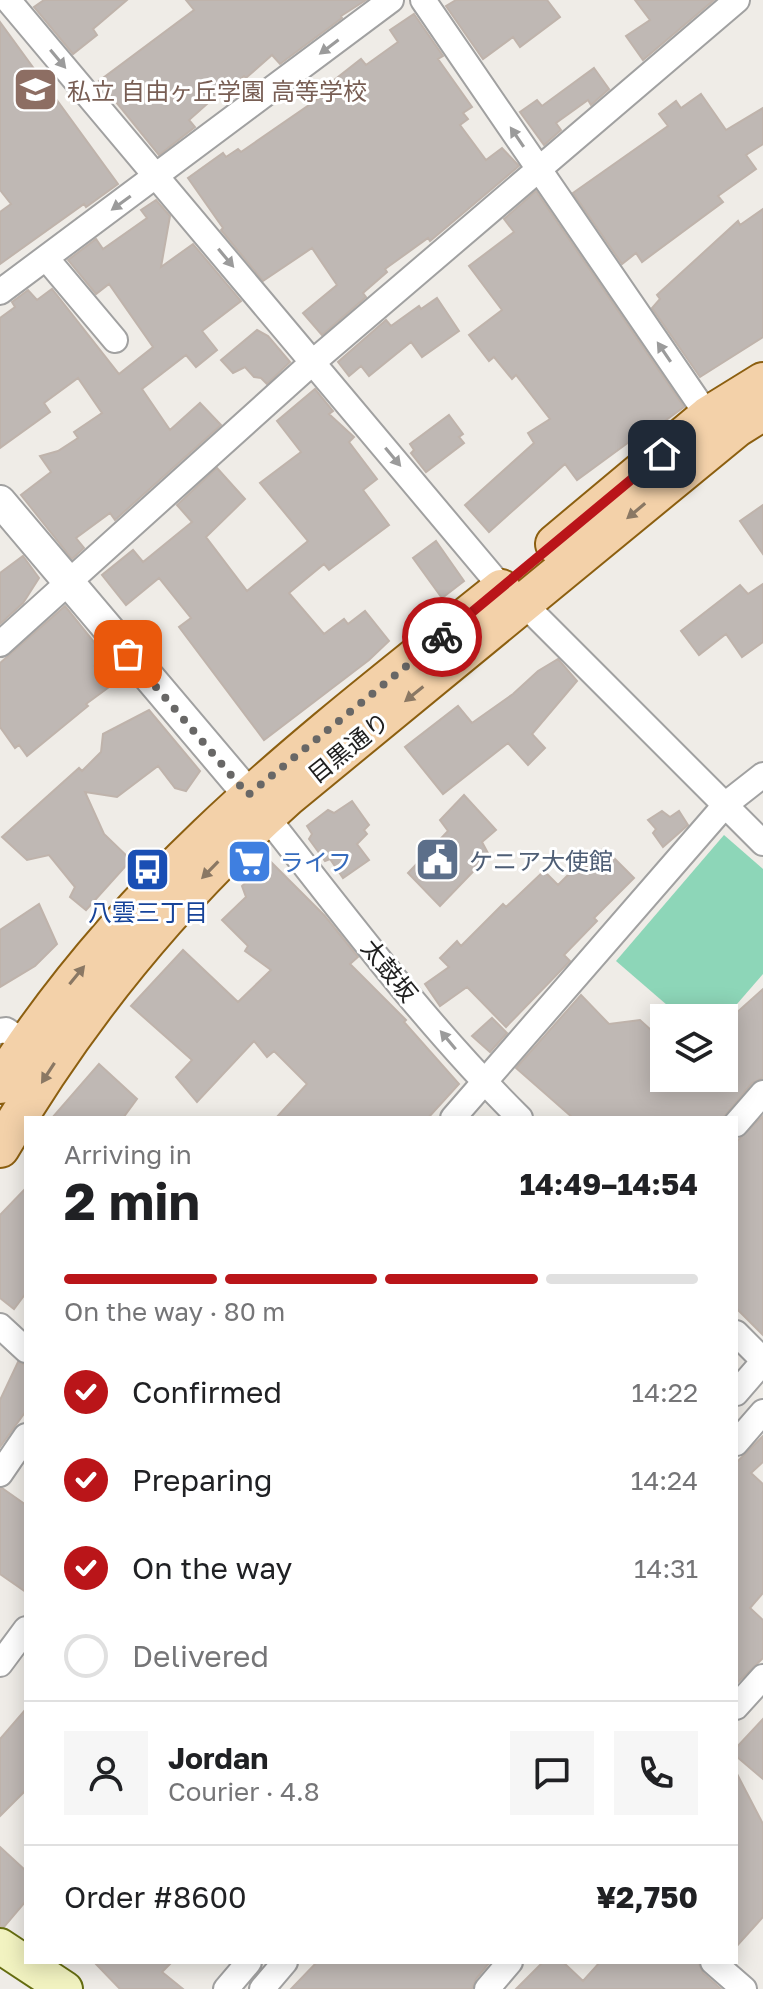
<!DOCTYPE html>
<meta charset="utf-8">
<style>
body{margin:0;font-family:"Golos Text","Noto Sans JP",sans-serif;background:#f6f6f6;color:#202124;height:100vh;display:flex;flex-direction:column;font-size:30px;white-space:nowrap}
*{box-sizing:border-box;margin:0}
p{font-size:26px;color:#757577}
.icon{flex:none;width:44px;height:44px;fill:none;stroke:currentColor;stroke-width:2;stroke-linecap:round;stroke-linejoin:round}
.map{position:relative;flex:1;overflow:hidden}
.details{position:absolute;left:24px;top:1116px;width:714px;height:848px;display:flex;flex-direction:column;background:#fff;border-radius:0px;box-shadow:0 4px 20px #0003}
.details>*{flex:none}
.controls{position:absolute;left:650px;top:1004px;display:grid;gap:16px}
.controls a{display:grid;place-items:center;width:88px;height:88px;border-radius:0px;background:#fff;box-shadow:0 4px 20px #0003;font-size:40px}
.pin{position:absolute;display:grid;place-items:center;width:68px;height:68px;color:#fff;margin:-34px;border-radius:16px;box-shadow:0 4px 12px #0006}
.courier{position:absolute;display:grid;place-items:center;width:80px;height:80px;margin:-40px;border:6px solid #ba1519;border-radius:50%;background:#fff;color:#222;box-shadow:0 2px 10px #0007}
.headline em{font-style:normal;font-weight:700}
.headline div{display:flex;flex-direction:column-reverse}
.headline{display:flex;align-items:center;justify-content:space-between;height:136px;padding:0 40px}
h1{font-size:52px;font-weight:700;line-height:60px}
.bar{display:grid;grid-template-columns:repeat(4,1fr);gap:12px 8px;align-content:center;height:96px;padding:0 40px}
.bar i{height:10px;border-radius:6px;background:#e0e0e0}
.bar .active{background:#ba1519}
.bar p{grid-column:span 4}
.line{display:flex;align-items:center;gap:20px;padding:0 40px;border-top:2px solid #e0e0e0}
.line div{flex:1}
.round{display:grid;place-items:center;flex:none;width:84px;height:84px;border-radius:0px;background:#f6f6f6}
ol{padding:0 40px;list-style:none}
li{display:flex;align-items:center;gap:24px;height:88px}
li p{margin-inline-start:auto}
li .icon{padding:8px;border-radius:50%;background:#ba1519;color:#fff;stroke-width:4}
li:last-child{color:#757577}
li i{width:44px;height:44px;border:4px solid #e0e0e0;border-radius:50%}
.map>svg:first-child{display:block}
.pitch{fill:#8dd6b8}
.building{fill:#bfb8b4;stroke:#bfb3ab;stroke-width:2}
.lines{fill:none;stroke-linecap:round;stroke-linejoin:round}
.minor-casing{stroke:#a1a1a1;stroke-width:28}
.tertiary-casing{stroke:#a1a1a1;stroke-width:34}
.secondary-casing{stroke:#656d10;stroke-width:38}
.primary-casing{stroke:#8c5f10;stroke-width:42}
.minor{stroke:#fff;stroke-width:24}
.tertiary{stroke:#fff;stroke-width:30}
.secondary{stroke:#f2f3c1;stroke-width:34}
.primary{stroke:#f3d1a9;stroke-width:38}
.oneway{fill:#9b9b9b}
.oneway2{fill:#8a7864}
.done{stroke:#686766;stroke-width:8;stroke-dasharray:0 14.4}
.route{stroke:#ba1519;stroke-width:10}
.labels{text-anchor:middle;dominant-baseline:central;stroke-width:6;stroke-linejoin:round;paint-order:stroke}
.education-label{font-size:24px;fill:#785e54;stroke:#fff;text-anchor:start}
.street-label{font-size:24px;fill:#202020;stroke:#fff}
.service-label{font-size:24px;fill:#4e5e75;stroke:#fff;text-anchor:start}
.shop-label{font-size:24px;fill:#366cbe;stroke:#fff;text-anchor:start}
.transit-label{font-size:24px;fill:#164399;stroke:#fff}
</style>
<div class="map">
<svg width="763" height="1989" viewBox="0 0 763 1989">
<rect width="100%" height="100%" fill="#efece7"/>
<path class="pitch" d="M 724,835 L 763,869 L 763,974 L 724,1019 L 682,1018 L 616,961 Z"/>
<path class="building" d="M 44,0 L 127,0 L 93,29 L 97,35 L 73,54 L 34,7 Z
M 186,0 L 366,0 L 341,16 L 342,18 L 280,64 L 272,55 L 246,78 L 244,76 L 228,90 L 226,87 L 189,120 L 195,127 L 159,155 L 99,81 L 194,10 Z
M 456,0 L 547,0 L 560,17 L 520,47 L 513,37 L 483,59 L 446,6 Z
M 635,0 L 714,0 L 643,60 L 626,36 L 650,20 Z
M 414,14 L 443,56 L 438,59 L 472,107 L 463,113 L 468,119 L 460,125 L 486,160 L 502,148 L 519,166 L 430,241 L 428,238 L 385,269 L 387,272 L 363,293 L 366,297 L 322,335 L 303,313 L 337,285 L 312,248 L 263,281 L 221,230 L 223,228 L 188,178 L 223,153 L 226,157 L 238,149 L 241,152 L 322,96 L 319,92 L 361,59 L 366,65 L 398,42 L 390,30 Z
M 0,22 L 118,184 L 86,207 L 84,204 L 0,264 L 0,212 L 11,204 L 0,190 Z
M 594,68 L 609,89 L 591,105 L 588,100 L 556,123 L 561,130 L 544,145 L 520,112 L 537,100 L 542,106 Z
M 701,94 L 726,130 L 763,108 L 763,144 L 746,155 L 756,169 L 718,196 L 723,202 L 642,262 L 636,253 L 622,264 L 573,193 L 668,126 L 659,114 L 676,101 L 681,108 Z
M 536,191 L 684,407 L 647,434 L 644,431 L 577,480 L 565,464 L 489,532 L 465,505 L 534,443 L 528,433 L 550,419 L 516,375 L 512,379 L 494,357 L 489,361 L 469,335 L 502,310 L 469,266 L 514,232 L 504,219 Z
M 156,200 L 170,216 L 161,267 L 193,244 L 241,301 L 202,331 L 217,350 L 196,367 L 186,355 L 142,389 L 170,430 L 200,403 L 221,425 L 115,520 L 110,513 L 76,538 L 84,548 L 72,559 L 21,495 L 51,472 L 40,456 L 58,451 L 78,438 L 74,432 L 102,413 L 78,378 L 44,403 L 50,412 L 0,448 L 0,318 L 15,307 L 12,302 L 28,290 L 37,300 L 52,289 L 119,374 L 153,347 L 109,284 L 96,294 L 68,260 L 96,239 L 103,249 L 147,218 L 141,210 Z
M 763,209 L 763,337 L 700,377 L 652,308 L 660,299 L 657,295 L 738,221 L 740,225 Z
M 437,298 L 459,331 L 422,357 L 411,342 L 369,376 L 361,366 L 349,376 L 338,362 L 386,320 L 391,326 L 419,306 L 421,309 Z
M 257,330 L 268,336 L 290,362 L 267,384 L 261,378 L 254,377 L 245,367 L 233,373 L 221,360 Z
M 315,389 L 333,411 L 329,414 L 354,437 L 349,442 L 377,479 L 363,490 L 389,525 L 329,570 L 324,564 L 289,593 L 324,634 L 344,619 L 348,624 L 365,611 L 389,641 L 369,660 L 264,740 L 179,627 L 191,618 L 159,578 L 126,605 L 102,575 L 133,550 L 143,562 L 192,522 L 177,505 L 217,468 L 245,499 L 206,537 L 247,591 L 308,541 L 260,483 L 301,452 L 277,421 Z
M 449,415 L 463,434 L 459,437 L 464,443 L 426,472 L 411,453 L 414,450 L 410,444 Z
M 763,505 L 763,554 L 740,521 Z
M 436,541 L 464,581 L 442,598 L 413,558 Z
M 23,556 L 39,578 L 23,603 L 0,624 L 0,573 Z
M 763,584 L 763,642 L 742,657 L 726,634 L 699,655 L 681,631 L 740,585 L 748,594 Z
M 65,606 L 106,657 L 94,666 L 109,687 L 86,704 L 88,706 L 27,756 L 19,745 L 15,748 L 0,727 L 0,663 Z
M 558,659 L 577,681 L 532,734 L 545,748 L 528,765 L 508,743 L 443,794 L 405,747 L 458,706 L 472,723 L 513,694 L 538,671 Z
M 149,710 L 200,771 L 186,791 L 175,788 L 158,766 L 117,797 L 85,792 L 104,834 L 131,860 L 86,910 L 70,897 L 75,887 L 49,855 L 27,860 L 2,837 L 79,768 L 82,771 L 101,752 L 103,734 Z
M 464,795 L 496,830 L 482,842 L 489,855 L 440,906 L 408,873 L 448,831 L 440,820 Z
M 352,801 L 369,825 L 364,830 L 367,834 L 357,844 L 369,860 L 343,878 L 330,859 L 325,861 L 309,839 L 312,834 L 307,826 L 328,810 L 334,813 Z
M 662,811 L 670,817 L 679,811 L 688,825 L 663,847 L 653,833 L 656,829 L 648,820 Z
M 604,848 L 634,878 L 594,918 L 597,921 L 564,955 L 570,961 L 506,1027 L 467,987 L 440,1006 L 425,984 L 449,967 L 440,958 L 457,941 L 461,946 L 503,904 L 506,907 L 544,871 L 558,885 L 576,867 L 580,872 Z
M 270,861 L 325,916 L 358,957 L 350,964 L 406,1020 L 404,1022 L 459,1084 L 428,1118 L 276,1118 L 307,1084 L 274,1051 L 267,1057 L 254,1041 L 197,1102 L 176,1077 L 192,1060 L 131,1006 L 183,950 L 238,1002 L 271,970 L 245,951 L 248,946 L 222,920 L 246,897 L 242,886 Z
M 39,904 L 57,944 L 35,966 L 0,987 L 0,930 Z
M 763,989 L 763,1078 L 752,1083 L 723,1118 L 573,1118 L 516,1068 L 581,995 L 609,1024 L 640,1020 L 664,1042 L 664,1078 L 724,1078 L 724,1024 Z
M 492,1018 L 507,1033 L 490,1052 L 472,1036 Z
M 99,1064 L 137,1099 L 123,1118 L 52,1118 Z
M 763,1116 L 763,1335 L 736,1308 L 736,1142 Z
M 26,1188 L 26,1293 L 14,1309 L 0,1298 L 0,1215 Z
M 18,1362 L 26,1365 L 26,1411 L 0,1447 L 0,1400 Z
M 763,1436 L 763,1462 L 751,1473 L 763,1484 L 763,1593 L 750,1608 L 763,1620 L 763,1658 L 736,1684 L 736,1459 L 738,1461 Z
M 2,1488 L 26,1505 L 26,1592 L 0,1574 L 0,1489 Z
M 26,1709 L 26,1790 L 0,1816 L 0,1739 Z
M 763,1719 L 763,1779 L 736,1756 L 736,1748 Z
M 736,1772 L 763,1824 L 763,1917 L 736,1947 Z
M 0,1847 L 26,1871 L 26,1901 L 4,1927 L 0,1926 Z
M 94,1962 L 172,1962 L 162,1972 L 183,1989 L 120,1989 Z
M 317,1962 L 490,1962 L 476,1979 L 472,1989 L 291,1989 Z
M 543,1962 L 563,1962 L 583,1981 L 600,1962 L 698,1962 L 703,1973 L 721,1989 L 516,1989 Z"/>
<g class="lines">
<defs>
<path id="minor" d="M 8,0 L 502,588
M 423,0 L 708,416
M 46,258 L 115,340
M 0,292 L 391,0
M 524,604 L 763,843
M 0,644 L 313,362 L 737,0
M 266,816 C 347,919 427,1026 520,1118
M 0,1031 L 6,1030 L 26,1043
M 453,1118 L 726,804 L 763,775
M 736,1124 L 763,1093
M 0,1326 L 26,1350
M 736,1333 L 763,1360
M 736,1393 L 763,1362
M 736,1443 L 763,1412
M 0,1474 L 26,1436
M 0,1664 L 26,1629
M 736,1707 L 763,1677
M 713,1962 L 744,1989
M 226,1989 L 249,1962
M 262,1989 L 285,1962
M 487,1989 L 510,1962"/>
<path id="tertiary" d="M 0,501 L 265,814"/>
<path id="secondary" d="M 0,1946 L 65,1989"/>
<path id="primary" d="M 555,544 L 708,416 L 763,382
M 0,1084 C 131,876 313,740 501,589
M 0,1148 C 77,1016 174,898 287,797 L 736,428 L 763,411"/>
</defs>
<use href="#minor" class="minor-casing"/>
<use href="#tertiary" class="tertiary-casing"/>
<use href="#secondary" class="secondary-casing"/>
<use href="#primary" class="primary-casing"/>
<use href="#minor" class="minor"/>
<use href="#tertiary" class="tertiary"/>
<use href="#secondary" class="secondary"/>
<use href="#primary" class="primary"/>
</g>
<defs><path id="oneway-solid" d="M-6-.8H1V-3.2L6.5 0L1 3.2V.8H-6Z" transform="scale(2)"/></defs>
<g class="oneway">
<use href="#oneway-solid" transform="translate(329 47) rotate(143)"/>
<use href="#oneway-solid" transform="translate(58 59) rotate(50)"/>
<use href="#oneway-solid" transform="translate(517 137) rotate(-124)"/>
<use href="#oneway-solid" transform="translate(121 203) rotate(144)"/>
<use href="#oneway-solid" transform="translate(226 258) rotate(50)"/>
<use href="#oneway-solid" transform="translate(664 352) rotate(-124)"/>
<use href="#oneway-solid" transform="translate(393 457) rotate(50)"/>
<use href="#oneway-solid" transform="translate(448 1040) rotate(-130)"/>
</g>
<g class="oneway2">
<use href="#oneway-solid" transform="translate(636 511) rotate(140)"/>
<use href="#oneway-solid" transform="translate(414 694) rotate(141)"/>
<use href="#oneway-solid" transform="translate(210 870) rotate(134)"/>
<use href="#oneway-solid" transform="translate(77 975) rotate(-51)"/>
<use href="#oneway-solid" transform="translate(48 1073) rotate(123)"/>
</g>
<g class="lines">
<path class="done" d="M 128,654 L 248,795 L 442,637"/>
<path class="route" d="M 442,637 L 662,454"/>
</g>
<defs>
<symbol id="school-square" viewBox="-11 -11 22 22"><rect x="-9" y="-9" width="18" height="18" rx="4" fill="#8d6e63" stroke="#fff"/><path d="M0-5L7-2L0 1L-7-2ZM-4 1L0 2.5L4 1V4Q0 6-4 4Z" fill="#fff"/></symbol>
<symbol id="civic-square" viewBox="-11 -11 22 22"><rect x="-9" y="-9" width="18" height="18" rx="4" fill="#5c6f8a" stroke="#fff"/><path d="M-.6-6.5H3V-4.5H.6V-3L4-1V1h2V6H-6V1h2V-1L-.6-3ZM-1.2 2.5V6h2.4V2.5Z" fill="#fff"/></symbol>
<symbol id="supermarket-square" viewBox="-11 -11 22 22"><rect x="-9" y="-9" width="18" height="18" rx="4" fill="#3f7fe0" stroke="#fff"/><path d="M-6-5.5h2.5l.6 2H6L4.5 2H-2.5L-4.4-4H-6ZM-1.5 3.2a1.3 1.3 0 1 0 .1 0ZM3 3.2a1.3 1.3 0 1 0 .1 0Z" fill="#fff"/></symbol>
<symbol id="bus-square" viewBox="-11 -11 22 22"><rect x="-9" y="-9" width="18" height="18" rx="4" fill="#1a4fb4" stroke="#fff"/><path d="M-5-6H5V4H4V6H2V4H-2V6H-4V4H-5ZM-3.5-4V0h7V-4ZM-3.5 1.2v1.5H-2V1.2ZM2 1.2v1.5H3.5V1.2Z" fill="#fff"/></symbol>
</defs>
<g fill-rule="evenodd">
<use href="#school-square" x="10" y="64" width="51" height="51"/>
<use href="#civic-square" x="412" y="834" width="51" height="51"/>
<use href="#supermarket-square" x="224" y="836" width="51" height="51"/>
<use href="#bus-square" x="122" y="844" width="51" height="51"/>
</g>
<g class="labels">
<g class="education-label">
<text x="67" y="90">私立 自由ヶ丘学園 高等学校</text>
</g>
<g class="street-label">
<text transform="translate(348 747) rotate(-39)">目黒通り</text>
<text transform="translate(390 970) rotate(51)">太鼓坂</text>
</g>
<g class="service-label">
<text x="469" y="860">ケニア大使館</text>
</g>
<g class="shop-label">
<text x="280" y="861">ライフ</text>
</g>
<g class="transit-label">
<text x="148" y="911">八雲三丁目</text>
</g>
</g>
</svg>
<div class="controls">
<a><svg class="icon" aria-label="layers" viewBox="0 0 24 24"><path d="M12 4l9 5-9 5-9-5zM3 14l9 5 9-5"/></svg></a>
</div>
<div class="pin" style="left:128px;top:654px;background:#ea580c"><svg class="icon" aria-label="bag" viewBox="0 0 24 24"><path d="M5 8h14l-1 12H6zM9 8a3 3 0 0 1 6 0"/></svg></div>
<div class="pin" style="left:662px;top:454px;background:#1f2937"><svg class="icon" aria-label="home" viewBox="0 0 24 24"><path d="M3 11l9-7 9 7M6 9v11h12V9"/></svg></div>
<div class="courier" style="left:442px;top:637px"><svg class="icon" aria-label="bike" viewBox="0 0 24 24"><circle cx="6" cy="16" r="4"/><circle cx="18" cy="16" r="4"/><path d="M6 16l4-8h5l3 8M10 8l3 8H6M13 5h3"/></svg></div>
<section class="details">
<div class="headline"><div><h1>2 min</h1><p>Arriving in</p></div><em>14:49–14:54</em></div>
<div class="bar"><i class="active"></i><i class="active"></i><i class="active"></i><i></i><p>On the way · 80 m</p></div>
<ol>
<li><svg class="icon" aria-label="check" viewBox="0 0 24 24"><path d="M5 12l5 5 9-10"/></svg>Confirmed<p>14:22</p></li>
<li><svg class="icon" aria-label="check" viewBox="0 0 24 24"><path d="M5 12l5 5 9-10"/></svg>Preparing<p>14:24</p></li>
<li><svg class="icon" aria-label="check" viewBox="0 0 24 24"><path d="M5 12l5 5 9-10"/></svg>On the way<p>14:31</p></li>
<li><i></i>Delivered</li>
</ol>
<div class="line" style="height:144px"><a class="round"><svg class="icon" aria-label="person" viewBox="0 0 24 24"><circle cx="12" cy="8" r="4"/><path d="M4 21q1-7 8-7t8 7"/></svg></a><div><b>Jordan</b><p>Courier · 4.8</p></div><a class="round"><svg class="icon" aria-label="chat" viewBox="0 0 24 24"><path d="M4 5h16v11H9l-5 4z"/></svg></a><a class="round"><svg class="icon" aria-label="phone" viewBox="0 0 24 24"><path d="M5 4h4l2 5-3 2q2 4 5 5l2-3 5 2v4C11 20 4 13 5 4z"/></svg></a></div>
<div class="line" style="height:104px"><div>Order #8600</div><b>¥2,750</b></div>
</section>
</div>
